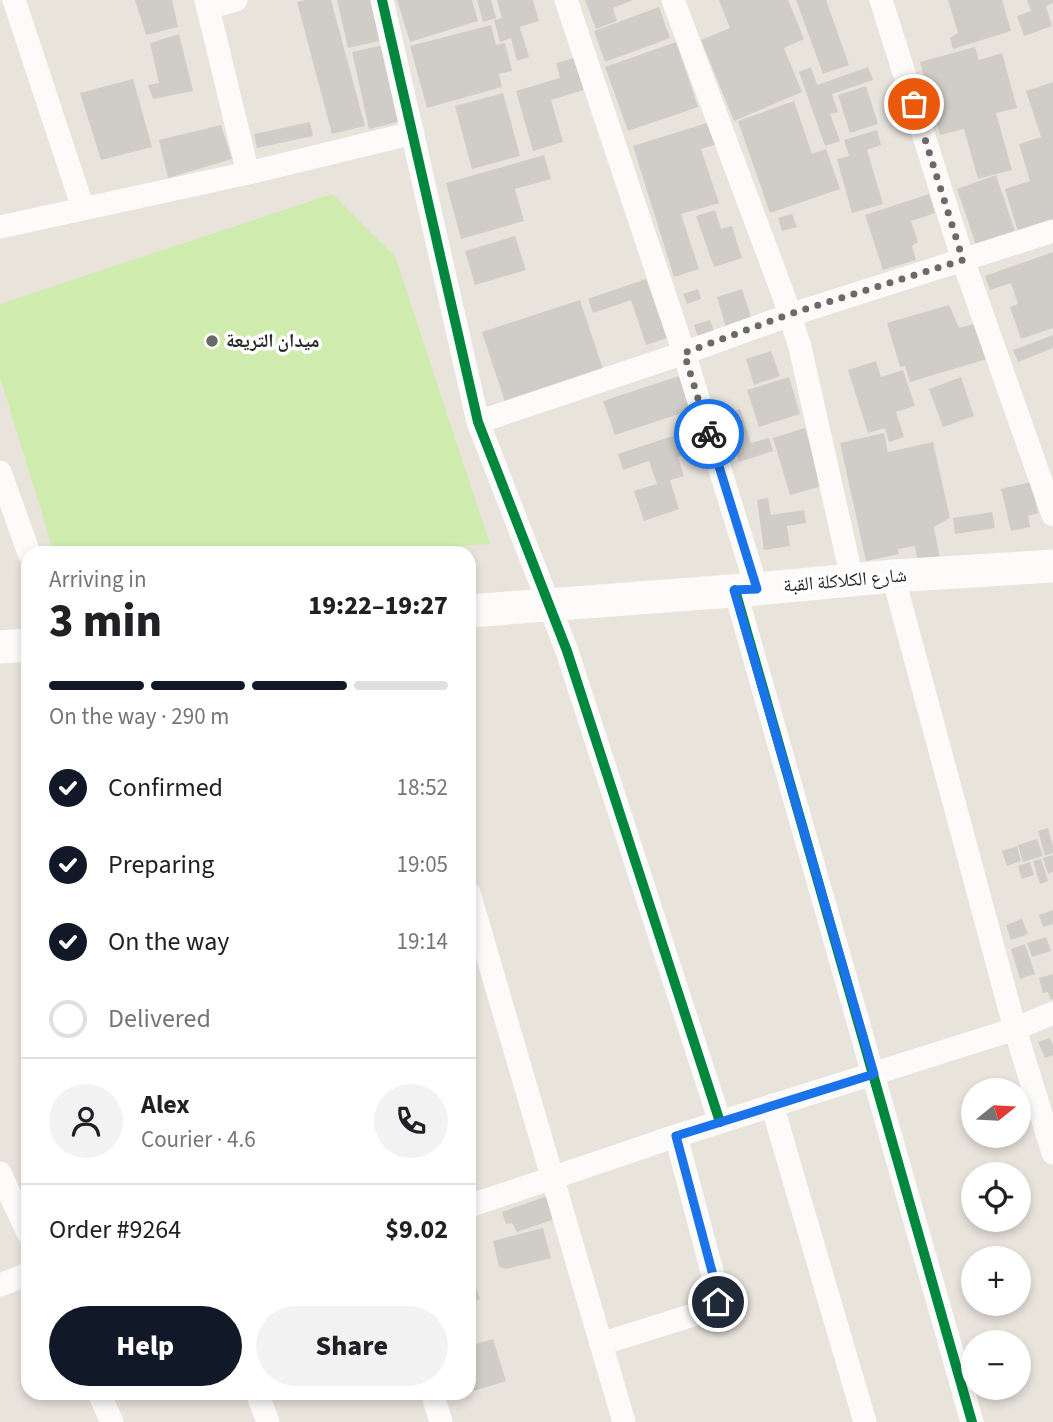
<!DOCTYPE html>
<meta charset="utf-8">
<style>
body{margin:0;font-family:"Source Sans 3","Noto Naskh Arabic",sans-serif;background:#f2f2f2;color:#202124;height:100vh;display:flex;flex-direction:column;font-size:26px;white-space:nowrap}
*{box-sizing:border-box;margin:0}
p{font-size:23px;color:#757577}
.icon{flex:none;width:38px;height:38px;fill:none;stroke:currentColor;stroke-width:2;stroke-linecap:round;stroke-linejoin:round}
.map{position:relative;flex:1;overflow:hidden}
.sheet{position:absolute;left:21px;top:546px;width:455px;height:854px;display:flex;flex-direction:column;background:#fff;border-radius:21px;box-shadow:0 4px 10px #0003}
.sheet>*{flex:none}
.needle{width:46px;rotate:72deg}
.fabs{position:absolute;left:961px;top:1078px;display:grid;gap:14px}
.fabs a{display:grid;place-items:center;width:70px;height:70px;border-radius:50%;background:#fff;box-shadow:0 4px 10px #0003;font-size:35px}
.pin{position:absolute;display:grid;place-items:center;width:60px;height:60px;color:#fff;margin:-30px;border:4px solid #fff;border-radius:50%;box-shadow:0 2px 7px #0007}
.courier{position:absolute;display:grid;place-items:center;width:70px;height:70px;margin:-35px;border:5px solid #1a73e8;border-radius:50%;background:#fff;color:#222;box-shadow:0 2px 9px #0007}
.summary em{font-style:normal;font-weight:800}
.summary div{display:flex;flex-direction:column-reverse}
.summary{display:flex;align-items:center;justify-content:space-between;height:119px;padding:0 28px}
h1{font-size:46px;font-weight:800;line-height:52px}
.bar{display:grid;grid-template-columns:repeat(4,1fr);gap:10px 7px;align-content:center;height:84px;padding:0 28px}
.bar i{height:9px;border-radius:5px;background:#e0e0e0}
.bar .on{background:#111827}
.bar p{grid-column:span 4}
.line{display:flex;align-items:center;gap:18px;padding:0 28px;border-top:2px solid #e0e0e0}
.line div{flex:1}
.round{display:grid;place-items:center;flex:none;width:74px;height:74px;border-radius:37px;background:#f2f2f2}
ol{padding:0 28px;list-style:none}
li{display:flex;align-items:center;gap:21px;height:77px}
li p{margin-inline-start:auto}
li .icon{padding:7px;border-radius:50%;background:#111827;color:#fff;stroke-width:4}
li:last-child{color:#757577}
li i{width:38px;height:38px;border:4px solid #e0e0e0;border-radius:50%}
.action{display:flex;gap:14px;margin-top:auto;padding:14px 28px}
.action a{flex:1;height:80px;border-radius:42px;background:#111827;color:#fff;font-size:28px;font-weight:800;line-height:80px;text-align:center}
.action a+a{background:#f2f2f2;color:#202124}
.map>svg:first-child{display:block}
.pitch{fill:#cfebae}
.building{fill:#d0cdc8}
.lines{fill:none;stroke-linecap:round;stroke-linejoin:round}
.street{stroke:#fcfbfa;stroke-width:23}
.secondary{stroke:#fcfbfa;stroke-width:33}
.cycleway-casing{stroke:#fff;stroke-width:15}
.cycleway{stroke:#00873e;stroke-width:10}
.done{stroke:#6b6a67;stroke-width:7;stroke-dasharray:0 12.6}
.route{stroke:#1a73e8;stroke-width:9}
.poi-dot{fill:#6b6a67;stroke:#fff;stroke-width:2.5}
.labels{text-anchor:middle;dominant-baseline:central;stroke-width:7;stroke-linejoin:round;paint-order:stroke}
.poi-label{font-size:19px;font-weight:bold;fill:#282828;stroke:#fff;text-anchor:start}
.street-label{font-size:19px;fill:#282828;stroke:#fff}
</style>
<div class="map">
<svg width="1053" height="1422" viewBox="0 0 1053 1422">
<rect width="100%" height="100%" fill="#e8e4dc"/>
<path class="pitch" d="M 332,194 L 395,256 L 490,544 L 372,553 L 54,553 L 0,377 L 0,304 Z"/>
<path class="building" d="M 135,0 L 172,0 L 178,27 L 146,35 Z
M 306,0 L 331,0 L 365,126 L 332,134 L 297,2 Z
M 337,0 L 377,0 L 387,39 L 348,48 Z
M 397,0 L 472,0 L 478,21 L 410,42 Z
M 477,0 L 491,0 L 496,18 L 483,22 Z
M 497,0 L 533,0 L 539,21 L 520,27 L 529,57 L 517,61 L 511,38 L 500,42 L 494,20 L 502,18 Z
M 585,0 L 633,0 L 613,8 L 617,21 L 596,29 Z
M 719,0 L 788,0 L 804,39 L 784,48 L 802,92 L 734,121 L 701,40 L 730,28 Z
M 796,0 L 826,0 L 849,65 L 823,74 Z
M 948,0 L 1002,0 L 1011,31 L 953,49 L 950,38 L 958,33 Z
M 1027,0 L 1053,0 L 1053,3 L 1046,6 L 1052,26 L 1024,36 L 1017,16 L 1031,11 Z
M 659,7 L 670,38 L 605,62 L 594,31 Z
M 491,25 L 496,45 L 505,43 L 512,71 L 499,74 L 502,87 L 427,108 L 410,46 Z
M 179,34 L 193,91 L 153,99 L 148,85 L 159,83 L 150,43 Z
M 676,42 L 698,107 L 628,131 L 605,67 Z
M 388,44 L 405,120 L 369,129 L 352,52 Z
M 975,47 L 979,60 L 1002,53 L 1017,108 L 996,113 L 1012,170 L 978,179 L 964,129 L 940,135 L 920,62 Z
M 574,58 L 584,90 L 551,100 L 563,142 L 533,151 L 516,91 L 560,78 L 556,63 Z
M 811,67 L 817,85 L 868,67 L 873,80 L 832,94 L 838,112 L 830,114 L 840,141 L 825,146 L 799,72 Z
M 133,79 L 152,147 L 101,160 L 80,93 Z
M 1053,82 L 1053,221 L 1018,232 L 1005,189 L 1030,181 L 1019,144 L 1041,137 L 1026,91 Z
M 866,86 L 878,124 L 850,133 L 838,95 Z
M 503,93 L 520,156 L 472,169 L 455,106 Z
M 794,101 L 812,154 L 826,149 L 840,189 L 770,213 L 738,121 Z
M 310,122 L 313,136 L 257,148 L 254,134 Z
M 710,122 L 717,144 L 701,149 L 719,203 L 681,214 L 699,269 L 674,277 L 633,146 Z
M 221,125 L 232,159 L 168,178 L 159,140 Z
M 877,130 L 881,145 L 867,150 L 883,204 L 852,213 L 837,159 L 849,156 L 844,140 Z
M 544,155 L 551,179 L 515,189 L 524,221 L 461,239 L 446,183 Z
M 996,175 L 1015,231 L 976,245 L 957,189 Z
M 929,194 L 935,213 L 911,221 L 918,242 L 912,246 L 916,260 L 883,270 L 865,215 Z
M 715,210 L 721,229 L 732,226 L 742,258 L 714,267 L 696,216 Z
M 792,214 L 797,227 L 782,231 L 778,218 Z
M 515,236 L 526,270 L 475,285 L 465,251 Z
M 1053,252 L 1053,328 L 1021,339 L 1010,307 L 1018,304 L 1011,283 L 990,290 L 985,276 Z
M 646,279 L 667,338 L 646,345 L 631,300 L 593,313 L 588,299 Z
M 698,289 L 701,299 L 687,304 L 683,294 Z
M 742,289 L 753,323 L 727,331 L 717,297 Z
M 580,300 L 603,369 L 505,402 L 482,332 Z
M 949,305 L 959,328 L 977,323 L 987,359 L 910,382 L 905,366 L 900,367 L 887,323 Z
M 710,320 L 715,334 L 699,339 L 694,325 Z
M 1053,335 L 1053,348 L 1018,362 L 1013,350 Z
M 771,351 L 780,376 L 754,385 L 746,359 Z
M 876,361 L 881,377 L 903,370 L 915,406 L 896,412 L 904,437 L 889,442 L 885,428 L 868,433 L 848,370 Z
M 679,376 L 691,410 L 615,435 L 603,401 Z
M 789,377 L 800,414 L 759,427 L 747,390 Z
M 961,377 L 974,416 L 943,427 L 929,389 Z
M 740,409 L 751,443 L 769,438 L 773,451 L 739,462 L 725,414 Z
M 697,428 L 704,448 L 678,457 L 684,476 L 670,480 L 679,509 L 644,521 L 634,491 L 657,484 L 649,461 L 623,470 L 618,454 Z
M 805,428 L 822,486 L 790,495 L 773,438 Z
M 884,433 L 888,452 L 933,442 L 950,518 L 934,527 L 940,559 L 918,564 L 915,546 L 898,549 L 899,554 L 866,561 L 840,443 Z
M 1031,482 L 1038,513 L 1028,516 L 1030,527 L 1011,531 L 1001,489 Z
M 768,498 L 771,515 L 804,510 L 806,523 L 787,526 L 790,546 L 764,550 L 757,500 Z
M 992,512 L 995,528 L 955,534 L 953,518 Z
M 1048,828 L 1053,846 L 1053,853 L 1045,856 L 1038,831 Z
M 1037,839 L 1043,856 L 1023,862 L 1018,845 Z
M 1017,846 L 1021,861 L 1007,866 L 1002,851 Z
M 1053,855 L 1053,872 L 1048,874 L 1043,858 Z
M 1041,859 L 1048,881 L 1040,884 L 1033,861 Z
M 1030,862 L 1034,875 L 1022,879 L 1018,866 Z
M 1053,910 L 1053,924 L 1043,927 L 1039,915 Z
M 1022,919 L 1028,934 L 1011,940 L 1006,925 Z
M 1046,937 L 1051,951 L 1032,957 L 1027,943 Z
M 1025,944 L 1035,974 L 1020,979 L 1011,949 Z
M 1053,974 L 1053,999 L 1051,1000 L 1048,992 L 1043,993 L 1039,978 Z
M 1050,1038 L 1053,1045 L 1053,1055 L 1045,1058 L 1038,1042 Z
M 547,1196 L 555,1219 L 517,1232 L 512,1223 L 506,1224 L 502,1212 Z
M 543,1228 L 551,1258 L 506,1269 L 499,1267 L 493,1241 Z
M 476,1288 L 480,1299 L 472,1302 L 475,1311 L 469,1312 L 469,1290 Z
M 493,1339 L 506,1381 L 474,1391 L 469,1374 L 469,1346 Z"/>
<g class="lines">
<path class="street" d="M 14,0 L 83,208
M 206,0 L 248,173
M 382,0 L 478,422 L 567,651 L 720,1122
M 566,0 L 684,353 L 757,589
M 673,0 L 783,294 L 800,347 L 852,579
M 881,0 L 963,260 L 1053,515
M 208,8 L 236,0
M 0,227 L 248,173 L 413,133
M 478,422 L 684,353 L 790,315 L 1053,231
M 0,472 L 29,553
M 893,576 L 1015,1029 L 1053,1153
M 735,590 L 972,1422
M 469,893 L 624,1422
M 772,1105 L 865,1422
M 0,1173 L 28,1233
M 469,1206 L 676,1136 L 1015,1029 L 1053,1013
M 0,1285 L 28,1274
M 601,1344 L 715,1308 L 718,1302 L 718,1294 L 676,1136
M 99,1393 L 112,1422
M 257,1393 L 268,1422
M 432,1393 L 441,1422"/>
<path class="secondary" d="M 469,611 L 757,589 L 893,576 L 1053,566
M 0,647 L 28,645"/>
<defs>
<path id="cycleway" d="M 382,0 L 478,422 L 567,651 L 720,1122
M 735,590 L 972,1422"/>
</defs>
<use href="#cycleway" class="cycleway-casing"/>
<use href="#cycleway" class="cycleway"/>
</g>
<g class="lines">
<path class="done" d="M 709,434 L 684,353 L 790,314 L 963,260 L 914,104"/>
<path class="route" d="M 709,434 L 757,589 L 734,590 L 874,1074 L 676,1136 L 718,1294 L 718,1302"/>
</g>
<circle class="poi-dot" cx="212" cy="341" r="7"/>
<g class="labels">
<g class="poi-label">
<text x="226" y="341">ميدان التريعة</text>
</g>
<g class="street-label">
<text transform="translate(845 581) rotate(-5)">شارع الكلاكلة القبة</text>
</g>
</g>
</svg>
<div class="fabs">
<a><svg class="needle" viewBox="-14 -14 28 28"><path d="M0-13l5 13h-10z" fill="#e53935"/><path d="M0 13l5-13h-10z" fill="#757577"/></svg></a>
<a><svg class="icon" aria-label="locate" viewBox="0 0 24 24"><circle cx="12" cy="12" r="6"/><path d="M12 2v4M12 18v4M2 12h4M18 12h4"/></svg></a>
<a>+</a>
<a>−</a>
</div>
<div class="pin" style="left:914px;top:104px;background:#ea580c"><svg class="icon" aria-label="bag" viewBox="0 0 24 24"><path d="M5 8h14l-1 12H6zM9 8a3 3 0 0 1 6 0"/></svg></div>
<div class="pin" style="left:718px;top:1302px;background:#1f2937"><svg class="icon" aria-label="home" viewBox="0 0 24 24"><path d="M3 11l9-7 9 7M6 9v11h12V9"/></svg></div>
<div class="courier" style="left:709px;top:434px"><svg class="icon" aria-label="bike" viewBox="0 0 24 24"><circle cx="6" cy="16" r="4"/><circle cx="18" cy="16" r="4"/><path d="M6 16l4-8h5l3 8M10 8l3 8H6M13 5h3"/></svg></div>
<section class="sheet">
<div class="summary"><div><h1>3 min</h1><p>Arriving in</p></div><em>19:22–19:27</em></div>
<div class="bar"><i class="on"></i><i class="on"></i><i class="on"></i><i></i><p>On the way · 290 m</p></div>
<ol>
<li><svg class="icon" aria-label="check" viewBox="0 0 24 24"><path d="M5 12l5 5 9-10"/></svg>Confirmed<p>18:52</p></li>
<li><svg class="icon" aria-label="check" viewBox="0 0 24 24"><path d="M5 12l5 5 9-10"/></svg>Preparing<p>19:05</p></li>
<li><svg class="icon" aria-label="check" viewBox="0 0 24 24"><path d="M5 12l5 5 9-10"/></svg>On the way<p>19:14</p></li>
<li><i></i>Delivered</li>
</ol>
<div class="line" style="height:126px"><a class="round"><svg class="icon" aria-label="person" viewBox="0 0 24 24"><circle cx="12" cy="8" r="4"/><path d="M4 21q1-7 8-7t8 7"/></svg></a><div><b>Alex</b><p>Courier · 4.6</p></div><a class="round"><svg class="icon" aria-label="phone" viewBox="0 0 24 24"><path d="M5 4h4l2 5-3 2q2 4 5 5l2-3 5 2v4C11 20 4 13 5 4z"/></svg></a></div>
<div class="line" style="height:91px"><div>Order #9264</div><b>$9.02</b></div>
<div class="action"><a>Help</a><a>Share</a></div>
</section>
</div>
